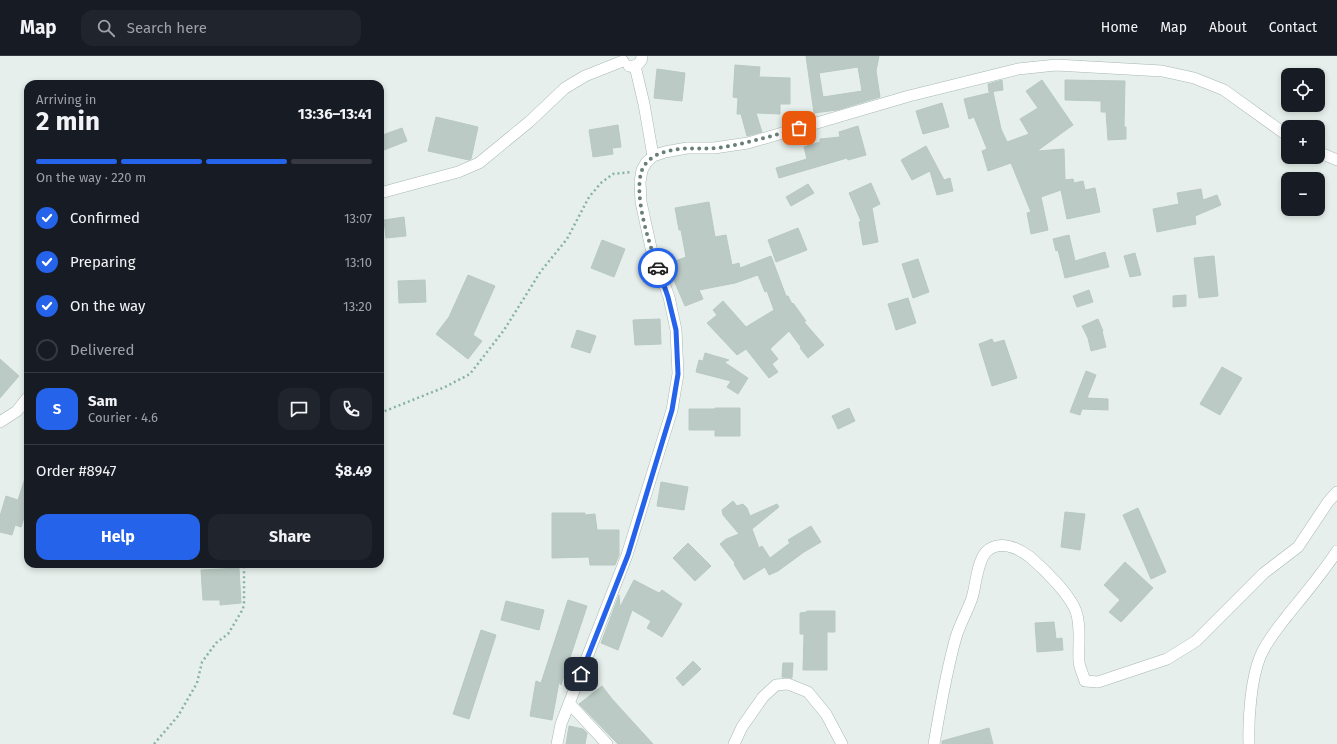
<!DOCTYPE html>
<meta charset="utf-8">
<style>
body{margin:0;font-family:"Fira Sans",sans-serif;background:#20242c;color:#f1f3f6;height:100vh;display:flex;flex-direction:column;font-size:15px;white-space:nowrap}
*{box-sizing:border-box;margin:0}
p{font-size:13px;color:#9ea1a6}
.icon{flex:none;width:22px;height:22px;fill:none;stroke:currentColor;stroke-width:2;stroke-linecap:round;stroke-linejoin:round}
.map{position:relative;flex:1;overflow:hidden}
.panel{position:absolute;left:24px;top:24px;width:360px;height:488px;display:flex;flex-direction:column;background:#171b24;border-radius:12px;box-shadow:0 2px 6px #0003}
.panel>*{flex:none}
.buttons{position:absolute;left:1281px;top:12px;display:grid;gap:8px}
.buttons a{display:grid;place-items:center;width:44px;height:44px;border-radius:8px;background:#171b24;box-shadow:0 2px 6px #0003;font-size:20px}
.pin{position:absolute;display:grid;place-items:center;width:34px;height:34px;color:#fff;margin:-17px;border-radius:8px;box-shadow:0 2px 6px #0006}
.courier{position:absolute;display:grid;place-items:center;width:40px;height:40px;margin:-20px;border:3px solid #2563eb;border-radius:50%;background:#fff;color:#222;box-shadow:0 1px 5px #0007}
.overview em{font-style:normal;font-weight:700}
.overview div{display:flex;flex-direction:column-reverse}
.overview{display:flex;align-items:center;justify-content:space-between;height:68px;padding:0 12px}
h1{font-size:26px;font-weight:700;line-height:30px}
.bar{display:grid;grid-template-columns:repeat(4,1fr);gap:6px 4px;align-content:center;height:48px;padding:0 12px}
.bar i{height:5px;border-radius:3px;background:#363941}
.bar .selected{background:#2563eb}
.bar p{grid-column:span 4}
.line{display:flex;align-items:center;gap:10px;padding:0 12px;border-top:1px solid #363941}
.line div{flex:1}
.round{display:grid;place-items:center;flex:none;width:42px;height:42px;border-radius:12px;background:#20242c}
ol{padding:0 12px;list-style:none}
li{display:flex;align-items:center;gap:12px;height:44px}
li p{margin-inline-start:auto}
li .icon{padding:4px;border-radius:50%;background:#2563eb;color:#fff;stroke-width:4}
li:last-child{color:#9ea1a6}
li i{width:22px;height:22px;border:2px solid #363941;border-radius:50%}
.cta{display:flex;gap:8px;margin-top:auto;padding:8px 12px}
.cta a{flex:1;height:46px;border-radius:12px;background:#2563eb;color:#fff;font-size:16px;font-weight:700;line-height:46px;text-align:center}
.cta a+a{background:#20242c;color:#f1f3f6}
header{display:flex;align-items:center;gap:24px;box-sizing:border-box;height:56px;padding:0 20px;background:#171b24;border-bottom:1px solid #363941}
header strong{font-size:19px}
nav{display:flex;gap:22px;margin-inline-start:auto;font-size:14px}
.search{width:280px;height:36px;background:#20242c;display:flex;align-items:center;gap:10px;box-sizing:border-box;padding:0 14px;border-radius:12px;color:#9ea1a6;font-size:15px}
.map>svg:first-child{display:block}
.building{fill:#bbcac4;stroke:#b8c9c2;fill-rule:evenodd}
.lines{fill:none;stroke-linecap:round;stroke-linejoin:round}
.street-casing{stroke:#a8b8b2;stroke-width:12}
.path{stroke:#86b3a5;stroke-width:2.5;stroke-dasharray:2 3;stroke-linecap:butt}
.street{stroke:#fff;stroke-width:11}
.done{stroke:#687f78;stroke-width:4;stroke-dasharray:0 7.2}
.route{stroke:#2563eb;stroke-width:5}
</style>
<header>
<strong>Map</strong>
<div class="search"><svg class="icon" aria-label="search" viewBox="0 0 24 24"><circle cx="10" cy="10" r="6"/><path d="M15 15l6 6"/></svg>Search here</div>
<nav><a>Home</a><a>Map</a><a>About</a><a>Contact</a></nav>
</header>
<div class="map">
<svg width="1337" height="688" viewBox="0 0 1337 688">
<rect width="100%" height="100%" fill="#e6efeb"/>
<path class="building" d="M 806,0 L 879,0 L 876,15 L 880,41 L 837,54 L 814,57 ZM 858,11 L 862,35 L 823,41 L 819,17 Z
M 735,9 L 760,11 L 759,21 L 790,22 L 790,48 L 780,48 L 780,58 L 756,57 L 762,76 L 747,80 L 741,58 L 737,58 L 738,42 L 733,41 Z
M 657,13 L 685,17 L 682,45 L 654,42 Z
M 1002,24 L 1003,34 L 989,36 L 988,28 Z
M 1042,24 L 1073,69 L 1037,95 L 1064,93 L 1065,124 L 1073,123 L 1074,127 L 1083,125 L 1085,134 L 1095,132 L 1100,156 L 1067,163 L 1061,134 L 1041,141 L 1048,174 L 1031,178 L 1027,157 L 1031,156 L 1011,107 L 988,115 L 982,95 L 987,93 L 974,61 L 969,63 L 964,43 L 993,36 L 1001,73 L 1007,86 L 1029,78 L 1020,63 L 1038,52 L 1026,35 Z
M 1065,24 L 1125,25 L 1124,71 L 1126,71 L 1126,83 L 1108,84 L 1106,56 L 1101,56 L 1101,45 L 1065,44 Z
M 942,47 L 949,71 L 923,78 L 916,55 Z
M 436,61 L 478,71 L 471,103 L 469,104 L 428,95 Z
M 618,69 L 621,91 L 612,92 L 613,98 L 593,101 L 589,74 Z
M 858,70 L 866,99 L 848,104 L 847,102 L 779,122 L 776,112 L 807,103 L 804,91 L 820,86 L 820,83 L 840,81 L 839,76 Z
M 402,72 L 407,85 L 384,94 L 380,80 Z
M 926,90 L 944,124 L 950,122 L 953,135 L 937,139 L 930,115 L 912,124 L 901,104 Z
M 871,127 L 880,148 L 872,152 L 878,186 L 863,189 L 859,166 L 861,165 L 849,137 Z
M 808,128 L 814,137 L 791,150 L 786,141 Z
M 1201,133 L 1203,144 L 1217,139 L 1221,149 L 1195,160 L 1196,168 L 1157,176 L 1153,153 L 1179,148 L 1177,137 Z
M 709,146 L 715,181 L 726,179 L 732,209 L 739,207 L 740,212 L 771,200 L 786,240 L 788,240 L 792,248 L 793,247 L 806,265 L 804,266 L 824,289 L 808,302 L 800,292 L 801,291 L 789,275 L 770,293 L 778,303 L 772,308 L 778,316 L 769,322 L 746,293 L 737,299 L 707,267 L 717,259 L 713,254 L 723,245 L 746,271 L 774,254 L 767,235 L 765,236 L 758,219 L 735,227 L 699,234 L 703,243 L 685,250 L 667,208 L 686,201 L 681,174 L 679,174 L 675,152 Z
M 404,161 L 406,180 L 386,182 L 384,164 Z
M 798,172 L 807,194 L 776,206 L 768,184 Z
M 1069,179 L 1075,205 L 1105,196 L 1109,211 L 1065,222 L 1058,194 L 1056,195 L 1053,183 Z
M 602,184 L 625,193 L 614,221 L 591,212 Z
M 1135,197 L 1141,219 L 1130,221 L 1124,200 Z
M 1214,200 L 1218,240 L 1199,242 L 1194,202 Z
M 918,203 L 929,236 L 913,242 L 902,208 Z
M 468,219 L 495,230 L 473,279 L 482,285 L 468,303 L 436,278 L 449,261 Z
M 425,224 L 426,246 L 399,247 L 398,225 Z
M 1089,234 L 1093,246 L 1077,251 L 1073,240 Z
M 1186,239 L 1186,250 L 1173,251 L 1173,240 Z
M 908,242 L 916,267 L 896,274 L 888,248 Z
M 660,263 L 661,288 L 635,289 L 633,264 Z
M 1098,263 L 1103,275 L 1102,275 L 1106,291 L 1091,295 L 1088,282 L 1082,270 Z
M 577,274 L 596,280 L 590,297 L 571,291 Z
M 992,283 L 994,287 L 1004,284 L 1017,322 L 992,330 L 979,288 Z
M 705,297 L 729,304 L 724,306 L 748,322 L 738,338 L 727,331 L 731,325 L 696,316 L 699,304 L 703,305 Z
M 0,303 L 19,320 L 0,342 Z
M 1222,311 L 1242,322 L 1220,359 L 1200,348 Z
M 1086,315 L 1096,319 L 1087,342 L 1108,343 L 1108,354 L 1082,353 L 1080,359 L 1070,356 Z
M 715,352 L 740,352 L 740,380 L 715,380 L 715,374 L 689,374 L 689,353 L 715,353 Z
M 849,352 L 855,365 L 838,373 L 832,360 Z
M 26,419 L 28,419 L 28,449 L 21,471 L 15,469 L 12,479 L 0,476 L 0,460 L 6,440 L 18,444 Z
M 661,426 L 688,431 L 684,454 L 657,450 Z
M 733,445 L 737,450 L 743,448 L 747,452 L 750,460 L 777,448 L 779,451 L 752,473 L 759,492 L 762,490 L 770,502 L 790,487 L 788,484 L 811,470 L 821,486 L 804,496 L 778,515 L 769,519 L 765,511 L 744,524 L 734,508 L 735,507 L 720,488 L 726,483 L 739,478 L 723,459 L 722,454 Z
M 1138,452 L 1166,516 L 1151,523 L 1123,459 Z
M 1065,456 L 1085,458 L 1080,494 L 1061,491 Z
M 552,457 L 585,457 L 585,459 L 595,458 L 597,474 L 619,474 L 619,499 L 615,509 L 590,509 L 589,501 L 552,502 Z
M 688,487 L 711,510 L 695,525 L 673,502 Z
M 1125,506 L 1153,532 L 1121,566 L 1109,556 L 1120,544 L 1104,529 Z
M 239,512 L 241,547 L 220,549 L 220,544 L 203,544 L 201,514 Z
M 634,524 L 659,537 L 662,534 L 682,548 L 662,581 L 647,572 L 651,565 L 632,554 L 618,594 L 601,587 L 619,539 L 620,551 Z
M 568,544 L 587,550 L 561,629 L 559,626 L 552,664 L 530,660 L 536,625 L 541,627 Z
M 506,545 L 544,554 L 539,574 L 501,564 Z
M 807,555 L 835,555 L 835,576 L 827,576 L 827,614 L 803,614 L 804,578 L 800,578 L 800,557 L 807,556 Z
M 1054,566 L 1056,583 L 1062,582 L 1063,594 L 1037,596 L 1035,567 Z
M 481,574 L 496,579 L 469,663 L 453,658 Z
M 693,605 L 701,613 L 683,630 L 676,622 Z
M 783,607 L 793,607 L 792,622 L 782,621 Z
M 602,630 L 612,643 L 653,688 L 618,688 L 579,648 Z
M 569,670 L 583,673 L 587,677 L 585,688 L 566,688 Z
M 989,672 L 993,688 L 942,688 L 942,685 Z"/>
<g class="lines">
<defs>
<path id="street" d="M 629,10 C 636,11 642,7 642,0
M 635,10 L 644,48 L 653,100
M 1318,96 L 1337,104
M 380,137 L 458,116 L 479,107 L 529,66 L 565,32 L 585,20 L 623,5
M 0,366 L 17,355 L 28,341
M 569,647 L 607,688
M 557,688 L 561,668 L 627,499 L 672,354 L 678,318 L 676,274 L 669,241 L 651,192 L 641,146 L 640,126 L 642,114 L 646,107 L 653,100 L 665,96 L 687,92 L 714,92 L 748,87 L 909,40 L 1018,13 L 1056,9 L 1162,15 L 1194,22 L 1224,34 L 1288,80
M 734,688 L 742,671 L 763,641 L 776,629 L 788,628 L 808,636 L 826,658 L 842,688
M 934,688 C 940,653 946,616 956,581 C 960,568 967,556 972,542 C 976,529 977,506 986,496 C 999,483 1018,492 1030,501 C 1044,513 1073,541 1077,559 C 1081,574 1078,590 1079,605 C 1079,611 1083,618 1085,625 L 1098,626 L 1167,603 L 1196,585 L 1264,517 L 1298,491 L 1328,446 L 1337,436
M 1249,688 C 1248,664 1251,623 1260,601 C 1266,586 1277,573 1287,560 C 1304,539 1322,518 1337,495"/>
</defs>
<use href="#street" class="street-casing"/>
<path class="path" d="M 380,357 L 445,331 L 470,318 L 504,274 L 541,215 L 567,183 L 589,141 L 601,127 L 613,118 L 631,116
M 154,688 L 178,660 L 197,627 L 202,606 L 216,587 L 228,578 L 243,553 L 244,546 L 244,508"/>
<use href="#street" class="street"/>
</g>
<g class="lines">
<path class="done" d="M 658,212 C 649,187 633,139 642,114 C 646,104 656,98 665,96 C 683,90 699,94 717,92 C 745,88 772,80 799,72"/>
<path class="route" d="M 581,618 L 628,499 L 672,354 L 678,318 L 676,274 L 668,241 L 658,212"/>
</g>
</svg>
<div class="buttons">
<a><svg class="icon" aria-label="locate" viewBox="0 0 24 24"><circle cx="12" cy="12" r="6"/><path d="M12 2v4M12 18v4M2 12h4M18 12h4"/></svg></a>
<a>+</a>
<a>−</a>
</div>
<div class="pin" style="left:799px;top:72px;background:#ea580c"><svg class="icon" aria-label="bag" viewBox="0 0 24 24"><path d="M5 8h14l-1 12H6zM9 8a3 3 0 0 1 6 0"/></svg></div>
<div class="pin" style="left:581px;top:618px;background:#1f2937"><svg class="icon" aria-label="home" viewBox="0 0 24 24"><path d="M3 11l9-7 9 7M6 9v11h12V9"/></svg></div>
<div class="courier" style="left:658px;top:212px"><svg class="icon" aria-label="car" viewBox="0 0 24 24"><path d="M5 17H2v-5l4-1 3-4h7l3 4 3 1v5h-3M9 17h6M6 11h13"/><circle cx="7" cy="17" r="2"/><circle cx="17" cy="17" r="2"/></svg></div>
<section class="panel">
<div class="overview"><div><h1>2 min</h1><p>Arriving in</p></div><em>13:36–13:41</em></div>
<div class="bar"><i class="selected"></i><i class="selected"></i><i class="selected"></i><i></i><p>On the way · 220 m</p></div>
<ol>
<li><svg class="icon" aria-label="check" viewBox="0 0 24 24"><path d="M5 12l5 5 9-10"/></svg>Confirmed<p>13:07</p></li>
<li><svg class="icon" aria-label="check" viewBox="0 0 24 24"><path d="M5 12l5 5 9-10"/></svg>Preparing<p>13:10</p></li>
<li><svg class="icon" aria-label="check" viewBox="0 0 24 24"><path d="M5 12l5 5 9-10"/></svg>On the way<p>13:20</p></li>
<li><i></i>Delivered</li>
</ol>
<div class="line" style="height:72px"><b class="round" style="background:#2563eb;color:#fff">S</b><div><b>Sam</b><p>Courier · 4.6</p></div><a class="round"><svg class="icon" aria-label="chat" viewBox="0 0 24 24"><path d="M4 5h16v11H9l-5 4z"/></svg></a><a class="round"><svg class="icon" aria-label="phone" viewBox="0 0 24 24"><path d="M5 4h4l2 5-3 2q2 4 5 5l2-3 5 2v4C11 20 4 13 5 4z"/></svg></a></div>
<div class="line" style="height:52px"><div>Order #8947</div><b>$8.49</b></div>
<div class="cta"><a>Help</a><a>Share</a></div>
</section>
</div>
